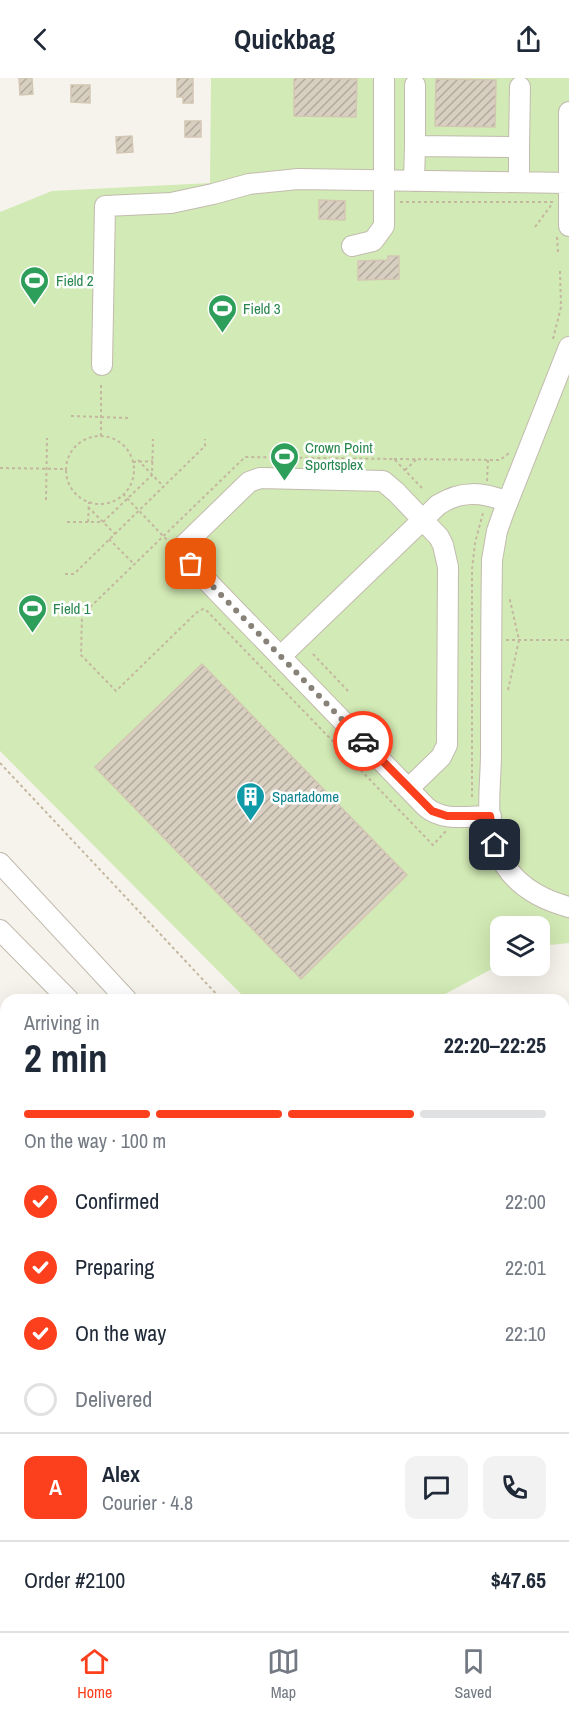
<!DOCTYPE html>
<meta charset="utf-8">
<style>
body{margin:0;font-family:"Archivo Narrow",sans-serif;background:#f2f2f3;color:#1f2937;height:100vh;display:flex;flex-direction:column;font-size:22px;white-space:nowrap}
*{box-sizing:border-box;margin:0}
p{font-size:20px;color:#747a83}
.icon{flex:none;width:33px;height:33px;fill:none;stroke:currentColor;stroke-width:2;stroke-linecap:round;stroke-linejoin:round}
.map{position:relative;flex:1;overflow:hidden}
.drawer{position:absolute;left:0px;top:916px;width:570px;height:638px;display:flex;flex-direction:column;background:#fff;border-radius:18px 18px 0 0;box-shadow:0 6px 24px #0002}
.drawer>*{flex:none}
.fabs{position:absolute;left:490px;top:838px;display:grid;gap:12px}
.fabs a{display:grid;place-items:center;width:60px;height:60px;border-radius:12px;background:#fff;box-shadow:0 6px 24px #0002;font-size:30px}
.pin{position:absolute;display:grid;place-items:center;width:51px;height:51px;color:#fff;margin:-26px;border-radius:12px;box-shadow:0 3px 9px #0006}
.courier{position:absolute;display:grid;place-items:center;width:60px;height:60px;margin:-30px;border:4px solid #fc3f1d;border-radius:50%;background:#fff;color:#222;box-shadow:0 2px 8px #0007}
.headline em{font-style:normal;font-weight:700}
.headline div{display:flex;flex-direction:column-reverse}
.headline{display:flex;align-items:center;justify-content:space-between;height:102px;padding:0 24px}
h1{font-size:39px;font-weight:700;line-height:45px}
.bar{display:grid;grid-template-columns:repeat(4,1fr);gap:9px 6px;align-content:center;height:72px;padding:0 24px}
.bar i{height:8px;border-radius:4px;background:#e0e1e3}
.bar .on{background:#fc3f1d}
.bar p{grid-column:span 4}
.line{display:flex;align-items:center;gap:15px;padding:0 24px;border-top:2px solid #e0e1e3}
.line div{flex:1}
.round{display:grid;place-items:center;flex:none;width:63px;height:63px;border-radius:12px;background:#f2f2f3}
ol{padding:0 24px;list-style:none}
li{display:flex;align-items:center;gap:18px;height:66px}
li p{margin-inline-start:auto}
li .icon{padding:6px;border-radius:50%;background:#fc3f1d;color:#fff;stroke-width:4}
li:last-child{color:#747a83}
li i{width:33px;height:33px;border:3px solid #e0e1e3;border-radius:50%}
header{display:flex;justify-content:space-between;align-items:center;height:78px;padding:0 24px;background:#fff;font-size:27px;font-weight:700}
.tab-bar{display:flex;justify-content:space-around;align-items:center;height:84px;border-top:2px solid #e0e1e3;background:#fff;font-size:16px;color:#747a83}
.tab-bar a{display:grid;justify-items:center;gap:3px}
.tab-bar .on{color:#fc3f1d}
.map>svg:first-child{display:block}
.park{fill:url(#park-crowns)}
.pitch{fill:#d2eab5}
.building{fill:url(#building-hatch);stroke:#d3c7b4;stroke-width:1.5}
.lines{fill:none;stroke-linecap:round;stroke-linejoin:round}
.minor-casing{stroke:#c2bbae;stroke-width:22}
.major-casing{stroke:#e6c16a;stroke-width:28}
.path{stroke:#c4b79f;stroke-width:2;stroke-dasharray:3 3;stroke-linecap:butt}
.minor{stroke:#fff;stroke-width:20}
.major{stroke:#ffe39c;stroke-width:26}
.done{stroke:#878178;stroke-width:6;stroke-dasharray:0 10.8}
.route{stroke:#fc3f1d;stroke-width:8}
.labels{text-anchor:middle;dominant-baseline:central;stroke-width:5;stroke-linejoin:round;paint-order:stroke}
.leisure-label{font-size:15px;fill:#27864d;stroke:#fff;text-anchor:start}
.culture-label{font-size:15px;fill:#0d838f;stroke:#fff;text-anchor:start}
</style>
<header><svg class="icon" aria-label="back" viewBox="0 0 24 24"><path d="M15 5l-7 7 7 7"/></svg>Quickbag<svg class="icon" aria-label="share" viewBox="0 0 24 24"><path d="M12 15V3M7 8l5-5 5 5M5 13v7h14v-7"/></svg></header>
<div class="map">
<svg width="569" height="1553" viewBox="0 0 569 1553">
<defs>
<pattern id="park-crowns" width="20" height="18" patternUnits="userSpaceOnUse" patternTransform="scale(1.5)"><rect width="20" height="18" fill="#d2eab5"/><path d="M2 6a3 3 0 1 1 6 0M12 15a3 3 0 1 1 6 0" fill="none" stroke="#b6ca9c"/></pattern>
<pattern id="building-hatch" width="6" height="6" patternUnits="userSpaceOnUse" patternTransform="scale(1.5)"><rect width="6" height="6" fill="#d8cfc1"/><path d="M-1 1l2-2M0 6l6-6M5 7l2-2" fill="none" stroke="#b1aa9e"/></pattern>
</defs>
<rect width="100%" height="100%" fill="#f6f3ec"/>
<path class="park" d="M 303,1548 L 569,1550 L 569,1553 L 303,1553 Z"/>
<path class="pitch" d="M 211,0 L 569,0 L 569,865 L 540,868 L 540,849 L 501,849 L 501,886 L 434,922 L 247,922 L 0,673 L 0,134 L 52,113 L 210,105 Z"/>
<path class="building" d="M 19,0 L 32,0 L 33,16 L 20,17 Z
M 177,0 L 193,0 L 193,25 L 183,25 L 183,19 L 177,19 Z
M 294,0 L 357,1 L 356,39 L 294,38 Z
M 436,1 L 496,2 L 495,49 L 435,48 Z
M 71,7 L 90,7 L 90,25 L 71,24 Z
M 185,43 L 201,43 L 201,59 L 185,59 Z
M 132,58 L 133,74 L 117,75 L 116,59 Z
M 319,122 L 345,123 L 345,142 L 319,141 Z
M 388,178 L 399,178 L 399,201 L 358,202 L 358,183 L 388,182 Z
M 202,586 L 407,797 L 301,901 L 95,689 Z"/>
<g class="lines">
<defs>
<path id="minor" d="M 569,34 L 569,148
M 415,68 L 415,7
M 519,69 L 520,9
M 414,103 L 415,68 L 519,69 L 519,104
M 352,168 L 373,163 L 384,148 L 384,0
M 569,269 L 503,436 L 497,453 L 492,482 C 491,546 491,611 491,675 C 491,704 485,739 495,767 C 507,802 535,820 569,829
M 102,287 L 105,128 L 171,125 L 213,116 L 249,106 L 298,101 L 569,105
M 281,578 L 438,427 C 461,412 483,414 507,424
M 409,710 L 441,679 L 447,667 L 448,489 L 443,467 L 439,459 L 396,414 L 383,403 L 260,400 L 249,404 L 178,473 L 426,729 C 443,744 469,738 491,738
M 0,785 L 127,922
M 0,852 L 69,922
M 564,1057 L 569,1055
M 564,1258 L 569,1264"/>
<path id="major" d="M 0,1290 L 6,1292
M 564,1468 L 569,1471"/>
</defs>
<use href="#minor" class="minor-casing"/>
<use href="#major" class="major-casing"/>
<path class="path" d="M 400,124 L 553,124
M 535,149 L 552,126
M 557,159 L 558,174
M 553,261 L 561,229 L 560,193
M 71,338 L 129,340
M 101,358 L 101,304
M66 392a34 34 0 1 1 68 0a34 34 0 1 1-68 0Z
M 394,381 L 500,382 L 509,375
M 138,382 L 164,409
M 133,384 L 153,383
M 0,390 L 65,391
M 405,392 L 418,380
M 487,403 L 488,381
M 422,410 L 394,381 L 245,379 L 82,537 L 81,577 L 116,613 L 196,535 L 203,531 L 206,532 L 433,767 L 446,753
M 123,416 L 167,462
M 46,422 L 47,360
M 88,429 L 115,456
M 67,444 L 103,444 L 152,397 L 153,361
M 88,444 L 89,424
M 109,461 L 134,486
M 65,496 L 74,496 L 205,368 L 205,361
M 506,562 L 569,562
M 313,576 L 350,615
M 508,612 L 519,562 L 509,518
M 0,685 L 222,922
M 472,719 L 472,492 L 475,465 L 483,435
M 564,1299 L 569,1305"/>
<use href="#minor" class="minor"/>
<use href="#major" class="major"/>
</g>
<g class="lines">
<path class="done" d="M 191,486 L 363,663"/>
<path class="route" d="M 363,663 L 432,733 L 447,738 L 490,738 L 495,767"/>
</g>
<defs>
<symbol id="stadium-pin" viewBox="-11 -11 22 30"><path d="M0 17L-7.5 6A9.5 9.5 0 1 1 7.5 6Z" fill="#2e9e5b" stroke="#fff"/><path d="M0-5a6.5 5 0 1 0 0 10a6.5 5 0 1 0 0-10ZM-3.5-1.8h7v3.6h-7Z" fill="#fff"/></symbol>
<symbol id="building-pin" viewBox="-11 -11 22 30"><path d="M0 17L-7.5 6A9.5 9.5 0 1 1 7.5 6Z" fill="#0f9aa8" stroke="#fff"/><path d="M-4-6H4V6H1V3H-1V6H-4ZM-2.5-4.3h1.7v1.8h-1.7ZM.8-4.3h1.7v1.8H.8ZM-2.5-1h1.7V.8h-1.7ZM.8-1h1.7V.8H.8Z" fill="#fff"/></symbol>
</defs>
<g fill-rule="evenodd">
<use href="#stadium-pin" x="18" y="186" width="33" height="45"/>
<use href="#stadium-pin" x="206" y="214" width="33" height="45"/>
<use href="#stadium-pin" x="268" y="362" width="33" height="45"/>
<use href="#stadium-pin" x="16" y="514" width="33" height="45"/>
<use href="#building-pin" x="234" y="702" width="33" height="45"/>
</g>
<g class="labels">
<g class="leisure-label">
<text x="56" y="202">Field 2</text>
<text x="243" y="230">Field 3</text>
<text x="305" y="369">Crown Point<tspan x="305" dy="17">Sportsplex</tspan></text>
<text x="53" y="530">Field 1</text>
</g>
<g class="culture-label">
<text x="272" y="718">Spartadome</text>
</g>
</g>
</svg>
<div class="fabs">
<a><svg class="icon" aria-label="layers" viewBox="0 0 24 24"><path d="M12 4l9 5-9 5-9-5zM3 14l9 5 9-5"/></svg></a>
</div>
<div class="pin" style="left:191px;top:486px;background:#ea580c"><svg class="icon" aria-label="bag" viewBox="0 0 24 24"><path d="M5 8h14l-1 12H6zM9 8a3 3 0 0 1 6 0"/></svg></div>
<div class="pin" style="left:495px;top:767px;background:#1f2937"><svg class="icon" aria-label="home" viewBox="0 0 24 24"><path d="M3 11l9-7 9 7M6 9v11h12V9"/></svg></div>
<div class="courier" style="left:363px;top:663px"><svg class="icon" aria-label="car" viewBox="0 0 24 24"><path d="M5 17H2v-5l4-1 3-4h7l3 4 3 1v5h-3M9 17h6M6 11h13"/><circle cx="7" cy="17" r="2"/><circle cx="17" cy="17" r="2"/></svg></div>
<section class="drawer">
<div class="headline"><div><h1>2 min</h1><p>Arriving in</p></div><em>22:20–22:25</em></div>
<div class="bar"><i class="on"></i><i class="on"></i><i class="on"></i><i></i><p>On the way · 100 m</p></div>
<ol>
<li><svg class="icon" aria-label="check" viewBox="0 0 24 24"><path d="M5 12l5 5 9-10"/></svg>Confirmed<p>22:00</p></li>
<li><svg class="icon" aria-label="check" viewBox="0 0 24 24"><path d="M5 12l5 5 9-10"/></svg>Preparing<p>22:01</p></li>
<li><svg class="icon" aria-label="check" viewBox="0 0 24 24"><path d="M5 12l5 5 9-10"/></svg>On the way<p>22:10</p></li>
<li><i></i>Delivered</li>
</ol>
<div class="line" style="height:108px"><b class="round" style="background:#fc3f1d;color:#fff">A</b><div><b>Alex</b><p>Courier · 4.8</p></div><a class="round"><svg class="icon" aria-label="chat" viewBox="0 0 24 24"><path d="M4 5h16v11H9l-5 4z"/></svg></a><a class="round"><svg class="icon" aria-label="phone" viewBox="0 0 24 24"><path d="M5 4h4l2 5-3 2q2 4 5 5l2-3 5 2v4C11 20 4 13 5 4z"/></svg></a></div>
<div class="line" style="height:78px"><div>Order #2100</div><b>$47.65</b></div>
</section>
</div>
<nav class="tab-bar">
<a class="on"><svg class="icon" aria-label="home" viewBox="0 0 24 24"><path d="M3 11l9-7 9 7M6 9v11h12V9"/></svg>Home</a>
<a><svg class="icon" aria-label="map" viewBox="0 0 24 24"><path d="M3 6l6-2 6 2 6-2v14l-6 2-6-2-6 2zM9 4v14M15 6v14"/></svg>Map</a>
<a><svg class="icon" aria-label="saved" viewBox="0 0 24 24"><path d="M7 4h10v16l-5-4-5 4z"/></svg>Saved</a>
</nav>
